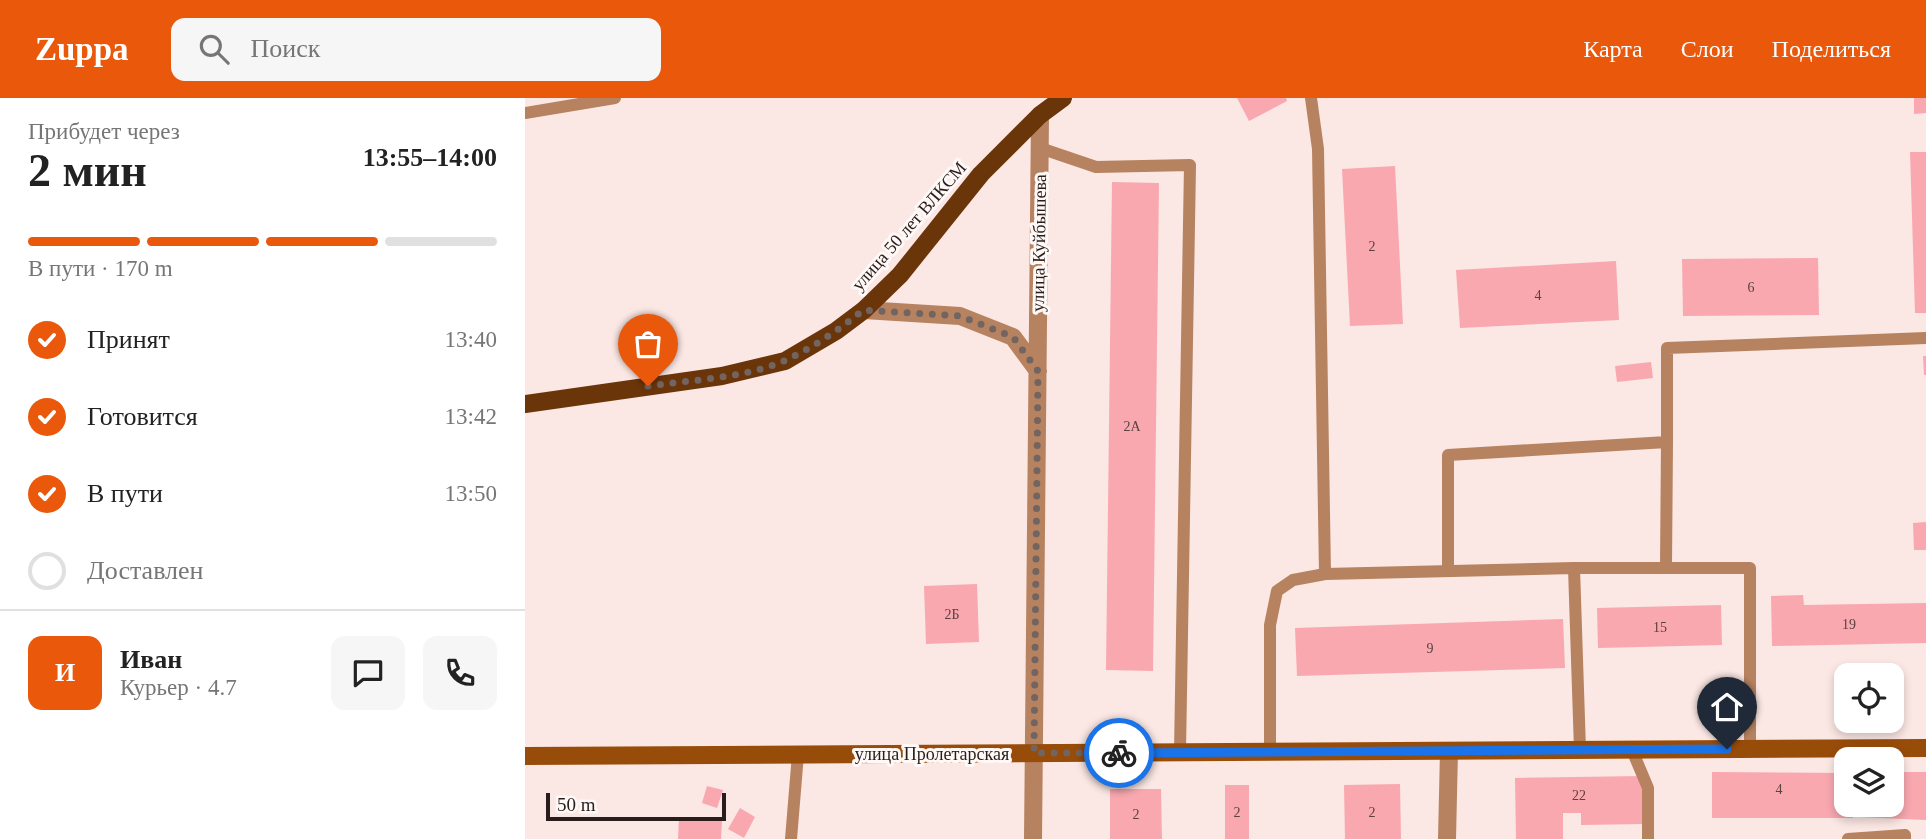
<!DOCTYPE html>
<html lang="ru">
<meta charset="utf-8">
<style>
body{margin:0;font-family:Georgia,serif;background:#f6f6f6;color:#222;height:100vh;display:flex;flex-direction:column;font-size:26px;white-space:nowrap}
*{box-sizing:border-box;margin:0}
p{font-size:23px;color:#767676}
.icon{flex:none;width:38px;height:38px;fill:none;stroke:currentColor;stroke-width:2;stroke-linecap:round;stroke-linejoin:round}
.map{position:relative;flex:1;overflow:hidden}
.panel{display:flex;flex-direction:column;background:#fff;width:525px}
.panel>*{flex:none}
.controls{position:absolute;left:1309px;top:565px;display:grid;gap:14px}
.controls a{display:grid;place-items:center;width:70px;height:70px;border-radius:14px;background:#fff;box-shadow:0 4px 10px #0003;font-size:35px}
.scale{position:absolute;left:21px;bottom:18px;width:180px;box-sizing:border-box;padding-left:7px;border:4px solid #281d1a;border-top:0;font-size:19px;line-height:24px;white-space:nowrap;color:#281d1a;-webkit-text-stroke:5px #fef8f6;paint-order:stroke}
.pin{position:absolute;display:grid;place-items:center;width:60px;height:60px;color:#fff;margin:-72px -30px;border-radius:50% 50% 50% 0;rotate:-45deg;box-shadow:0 0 7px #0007}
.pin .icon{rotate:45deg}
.courier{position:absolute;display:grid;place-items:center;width:70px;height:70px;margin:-35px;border:5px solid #1a73e8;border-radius:50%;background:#fff;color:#222;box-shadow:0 2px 9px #0007}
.head em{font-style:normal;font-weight:800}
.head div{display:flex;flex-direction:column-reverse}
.head{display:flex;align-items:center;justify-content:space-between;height:119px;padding:0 28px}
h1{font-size:46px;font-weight:800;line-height:52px}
.bar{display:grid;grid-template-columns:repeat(4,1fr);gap:10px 7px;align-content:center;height:84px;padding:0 28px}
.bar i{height:9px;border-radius:5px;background:#e0e0e0}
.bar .on{background:#ea580c}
.bar p{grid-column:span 4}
.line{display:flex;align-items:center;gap:18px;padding:0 28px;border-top:2px solid #e0e0e0}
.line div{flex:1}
.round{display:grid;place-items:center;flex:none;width:74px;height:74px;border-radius:14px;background:#f6f6f6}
ol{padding:0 28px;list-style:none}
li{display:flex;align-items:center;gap:21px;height:77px}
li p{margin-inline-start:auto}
li .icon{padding:7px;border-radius:50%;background:#ea580c;color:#fff;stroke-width:4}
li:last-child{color:#767676}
li i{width:38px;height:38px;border:4px solid #e0e0e0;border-radius:50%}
header{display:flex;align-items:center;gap:42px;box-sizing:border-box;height:98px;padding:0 35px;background:#ea580c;color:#fff}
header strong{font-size:33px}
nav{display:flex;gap:38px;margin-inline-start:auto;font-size:24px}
.search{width:490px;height:63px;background:#f6f6f6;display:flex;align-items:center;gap:18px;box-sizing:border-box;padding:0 24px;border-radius:14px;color:#767676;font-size:26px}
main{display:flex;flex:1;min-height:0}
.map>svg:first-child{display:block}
.building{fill:#f9a8b0}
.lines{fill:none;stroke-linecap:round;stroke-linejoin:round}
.service{stroke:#b78260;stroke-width:12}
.tertiary{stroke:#b78260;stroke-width:18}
.secondary{stroke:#984c0a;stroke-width:18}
.primary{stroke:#6b350a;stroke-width:18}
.done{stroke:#726460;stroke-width:7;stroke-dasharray:0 12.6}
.route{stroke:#1a73e8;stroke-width:9}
.labels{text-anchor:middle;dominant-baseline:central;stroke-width:6;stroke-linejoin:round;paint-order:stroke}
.number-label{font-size:14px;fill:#5c4040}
.street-label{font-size:18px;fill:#281d1a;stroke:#fef8f6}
</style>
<header>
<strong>Zuppa</strong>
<div class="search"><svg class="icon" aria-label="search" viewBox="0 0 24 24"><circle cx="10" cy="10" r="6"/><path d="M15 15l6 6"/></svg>Поиск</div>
<nav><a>Карта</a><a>Слои</a><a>Поделиться</a></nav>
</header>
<main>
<section class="panel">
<div class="head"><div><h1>2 мин</h1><p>Прибудет через</p></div><em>13:55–14:00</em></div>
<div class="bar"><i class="on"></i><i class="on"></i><i class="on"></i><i></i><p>В пути · 170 m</p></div>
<ol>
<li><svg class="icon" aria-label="check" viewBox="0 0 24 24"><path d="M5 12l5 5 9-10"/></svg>Принят<p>13:40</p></li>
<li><svg class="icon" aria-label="check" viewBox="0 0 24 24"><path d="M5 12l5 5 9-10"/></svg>Готовится<p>13:42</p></li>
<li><svg class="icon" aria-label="check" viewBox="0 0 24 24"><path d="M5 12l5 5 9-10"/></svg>В пути<p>13:50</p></li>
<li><i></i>Доставлен</li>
</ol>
<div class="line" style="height:126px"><b class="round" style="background:#ea580c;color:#fff">И</b><div><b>Иван</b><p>Курьер · 4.7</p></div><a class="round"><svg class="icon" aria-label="chat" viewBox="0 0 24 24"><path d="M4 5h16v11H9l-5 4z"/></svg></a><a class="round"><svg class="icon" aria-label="phone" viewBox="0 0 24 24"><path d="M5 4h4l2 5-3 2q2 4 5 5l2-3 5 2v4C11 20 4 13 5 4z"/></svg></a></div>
</section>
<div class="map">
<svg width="1401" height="741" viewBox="0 0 1401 741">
<rect width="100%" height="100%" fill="#fbe7e3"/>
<path class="building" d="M 712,0 L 761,0 L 762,3 L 724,23 Z
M 1389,0 L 1401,0 L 1401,15 L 1389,16 Z
M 1385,54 L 1401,54 L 1401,215 L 1390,215 Z
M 870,68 L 878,226 L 825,228 L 817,71 Z
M 587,84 L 634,85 L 628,573 L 581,572 Z
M 1293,160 L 1294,217 L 1158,218 L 1157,161 Z
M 1091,163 L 1094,222 L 935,230 L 931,172 Z
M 1398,258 L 1401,258 L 1401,277 L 1399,277 Z
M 1126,264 L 1128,280 L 1092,284 L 1090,268 Z
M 1401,424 L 1401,452 L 1389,452 L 1388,425 Z
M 452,486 L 454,544 L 401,546 L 399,488 Z
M 1278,497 L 1279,507 L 1401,505 L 1401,545 L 1247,548 L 1246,498 Z
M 1196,507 L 1197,547 L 1073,550 L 1072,510 Z
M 1038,521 L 1040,570 L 772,578 L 770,530 Z
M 1187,674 L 1321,675 L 1321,707 L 1328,707 L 1328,720 L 1187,720 Z
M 1367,674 L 1401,674 L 1401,722 L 1334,719 L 1333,707 L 1367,707 Z
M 1118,678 L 1118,726 L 1056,727 L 1056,715 L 1038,715 L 1038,741 L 991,741 L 990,680 Z
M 875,686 L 876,741 L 820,741 L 819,687 Z
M 700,687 L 724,687 L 724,741 L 700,741 Z
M 182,688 L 198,692 L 192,710 L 177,705 Z
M 585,691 L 636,691 L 637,741 L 585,741 Z
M 215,710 L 230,719 L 219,740 L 203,731 Z
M 154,719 L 197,722 L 196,741 L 153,741 Z"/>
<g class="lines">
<path class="service" d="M 0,15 L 90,0
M 515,50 L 571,69 L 665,67 L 655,654
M 1141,469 L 1142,344
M 1049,470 L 1225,470 L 1225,651
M 923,472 L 923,357 L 1142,344 L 1142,250 L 1401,240
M 800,476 L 1049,470 L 1055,652
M 1107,652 L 1123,690 L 1123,741
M 745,654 L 745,527 L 752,493 L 768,482 L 800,476 L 793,51 L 786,0
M 266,741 L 273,656
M 1323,741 L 1380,737 L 1380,741"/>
<path class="tertiary" d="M 339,212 L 435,218 L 488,239 L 513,273
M 508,741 L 515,17
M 922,741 L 924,653"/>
<path class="secondary" d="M 0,658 L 1401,650"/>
<path class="primary" d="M 0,306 L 197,278 L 260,263 L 311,233 L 339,212 L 375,177 L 456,76 L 515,17 L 538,0"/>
</g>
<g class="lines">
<path class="done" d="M 123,288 C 166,282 222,280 261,262 C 289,249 315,231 338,212 L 435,218 L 488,239 L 513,273 L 509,655 L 594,655"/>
<path class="route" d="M 594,655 L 1202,651"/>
</g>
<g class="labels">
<g class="number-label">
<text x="847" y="148">2</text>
<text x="1226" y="189">6</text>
<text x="1013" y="197">4</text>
<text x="607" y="328">2А</text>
<text x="427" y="516">2Б</text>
<text x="1324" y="526">19</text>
<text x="1135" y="529">15</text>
<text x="905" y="550">9</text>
<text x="1254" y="691">4</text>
<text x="1054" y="697">22</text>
<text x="712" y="714">2</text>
<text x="847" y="714">2</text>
<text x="611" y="716">2</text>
</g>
<g class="street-label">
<text transform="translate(384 128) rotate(-49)">улица 50 лет ВЛКСМ</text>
<text transform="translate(514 145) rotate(-89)">улица Куйбышева</text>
<text x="407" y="656">улица Пролетарская</text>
</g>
</g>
</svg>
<div class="controls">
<a><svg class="icon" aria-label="locate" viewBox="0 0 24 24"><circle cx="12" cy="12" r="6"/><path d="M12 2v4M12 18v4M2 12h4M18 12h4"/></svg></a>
<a><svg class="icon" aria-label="layers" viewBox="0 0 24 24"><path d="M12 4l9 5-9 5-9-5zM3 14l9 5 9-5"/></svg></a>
</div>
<div class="scale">50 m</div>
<div class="pin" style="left:123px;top:288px;background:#ea580c"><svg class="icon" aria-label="bag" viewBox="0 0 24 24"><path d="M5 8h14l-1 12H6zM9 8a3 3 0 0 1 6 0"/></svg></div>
<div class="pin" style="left:1202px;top:651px;background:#1f2937"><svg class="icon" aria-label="home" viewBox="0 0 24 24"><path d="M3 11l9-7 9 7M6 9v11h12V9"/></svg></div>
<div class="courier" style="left:594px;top:655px"><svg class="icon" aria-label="bike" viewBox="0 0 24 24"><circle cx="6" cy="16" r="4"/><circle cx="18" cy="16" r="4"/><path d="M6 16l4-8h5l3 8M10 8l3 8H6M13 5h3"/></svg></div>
</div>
</main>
